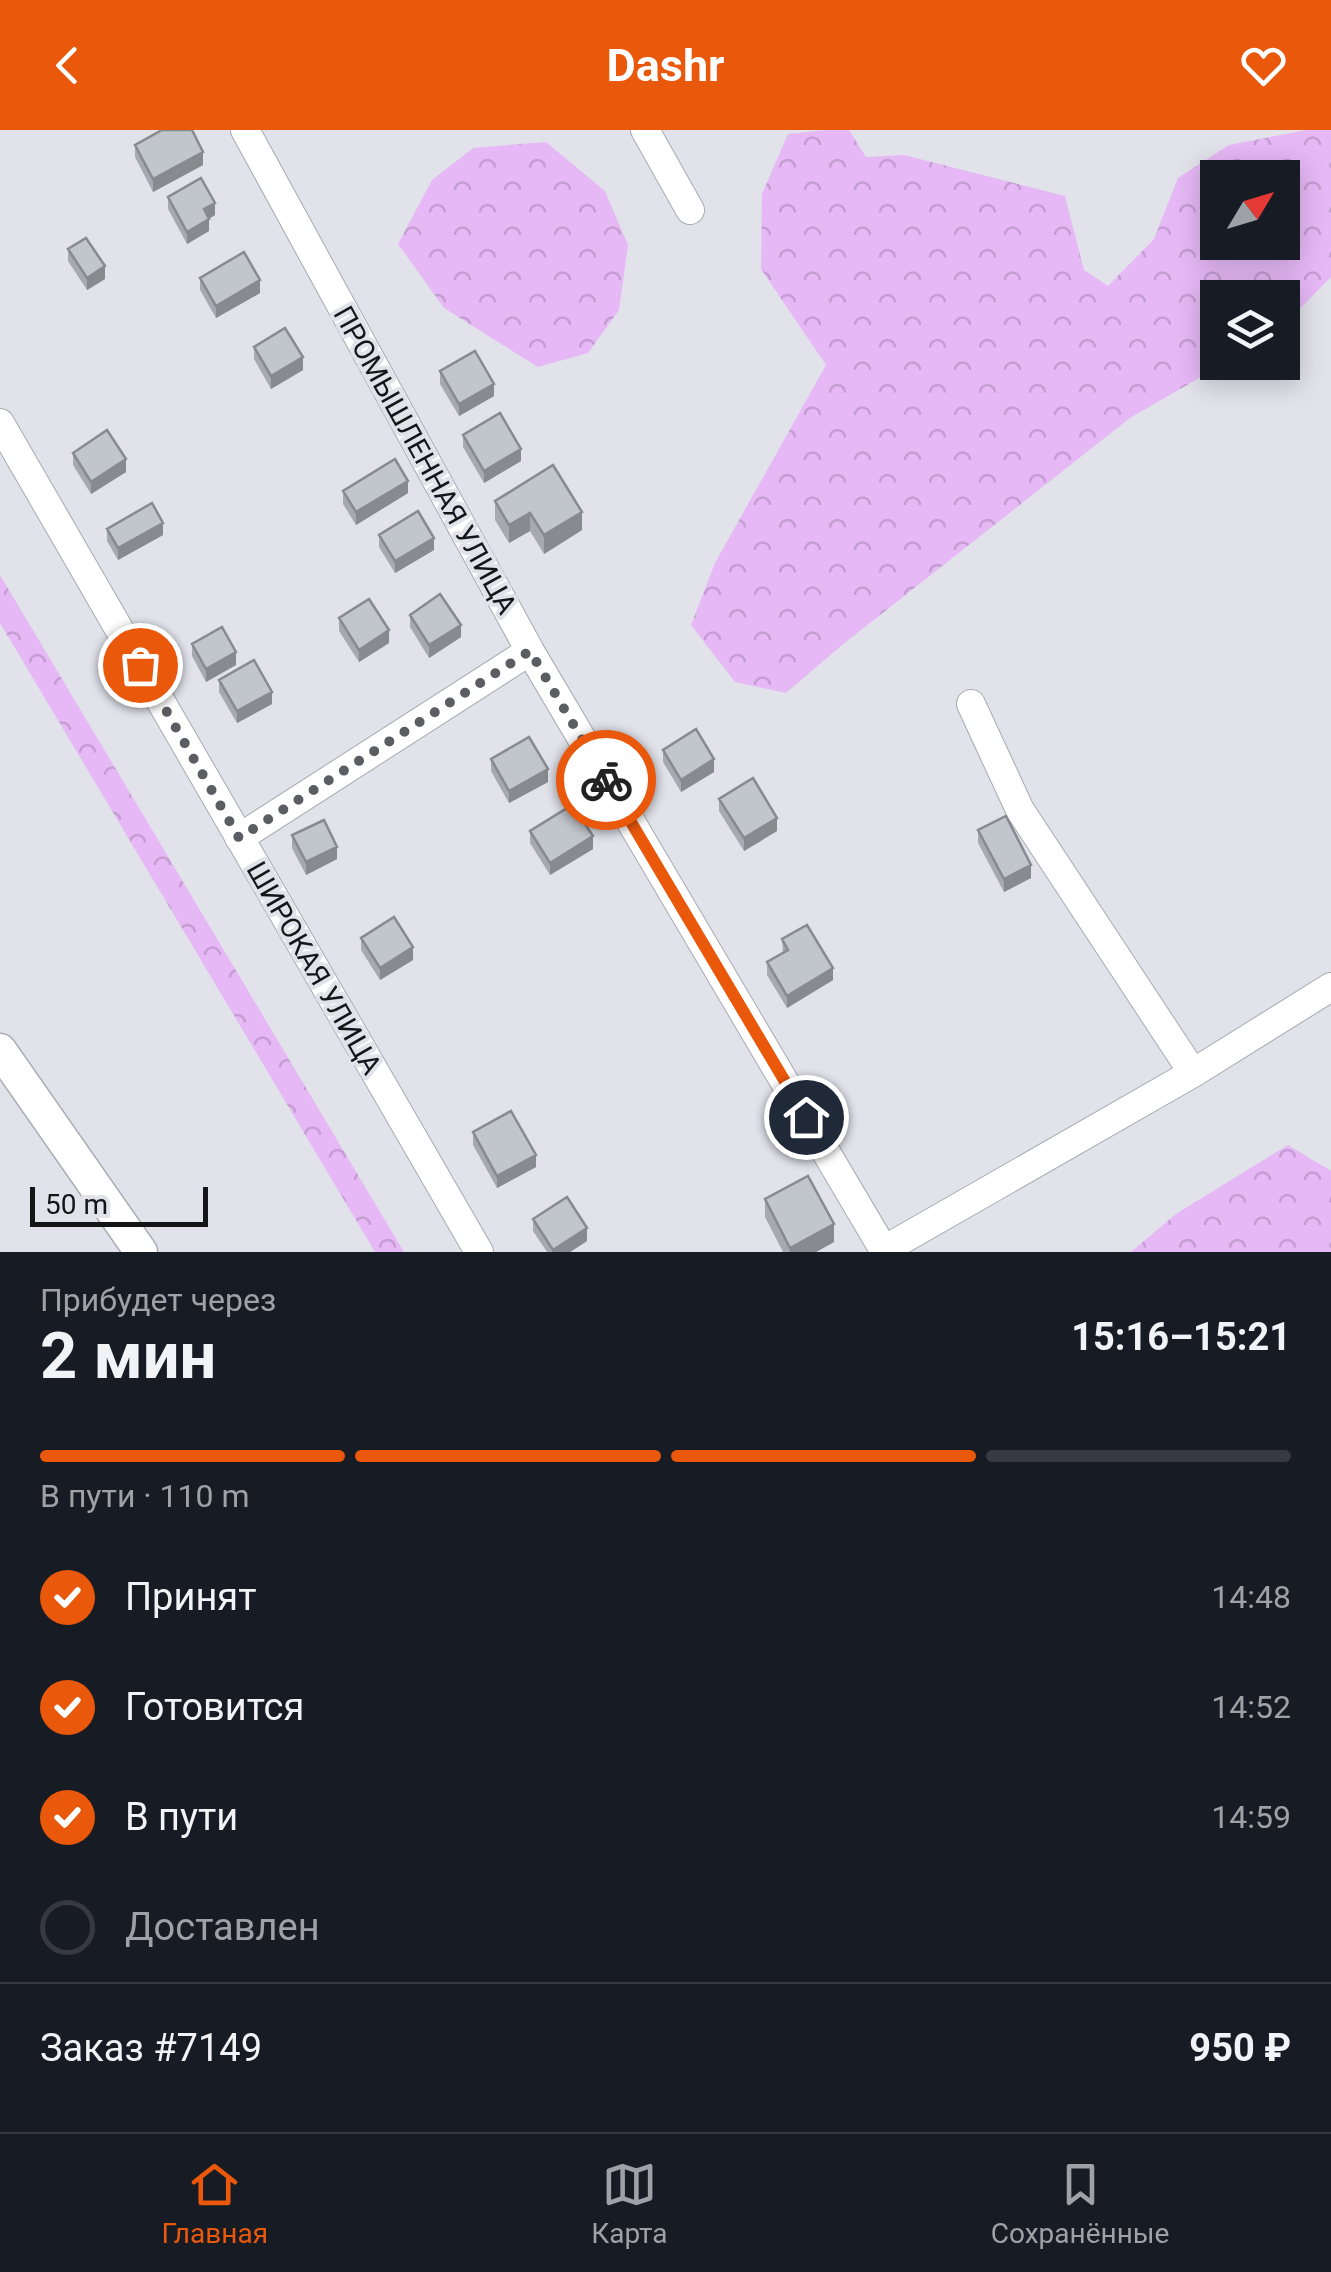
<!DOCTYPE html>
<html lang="ru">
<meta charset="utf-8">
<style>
body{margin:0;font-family:Roboto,sans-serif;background:#242831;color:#f1f3f6;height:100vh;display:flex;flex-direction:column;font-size:38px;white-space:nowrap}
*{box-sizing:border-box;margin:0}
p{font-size:32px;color:#9ea1a6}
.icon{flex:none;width:55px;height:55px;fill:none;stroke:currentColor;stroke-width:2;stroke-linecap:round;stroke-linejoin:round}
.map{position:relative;height:1122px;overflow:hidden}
.side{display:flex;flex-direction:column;background:#171b24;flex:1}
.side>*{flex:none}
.needle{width:65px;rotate:52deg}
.tools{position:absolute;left:1200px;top:30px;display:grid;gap:20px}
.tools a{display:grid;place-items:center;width:100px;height:100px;border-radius:0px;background:#171b24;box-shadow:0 5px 25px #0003;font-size:50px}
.scale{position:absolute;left:30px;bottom:25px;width:178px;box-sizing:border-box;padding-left:10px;border:5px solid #151518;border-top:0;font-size:28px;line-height:35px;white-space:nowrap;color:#151518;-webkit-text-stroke:8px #e1e2ea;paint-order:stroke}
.pin{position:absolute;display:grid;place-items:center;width:85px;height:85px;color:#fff;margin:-42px;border:5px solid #fff;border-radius:50%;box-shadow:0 2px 10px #0007}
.courier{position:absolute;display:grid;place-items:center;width:100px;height:100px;margin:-50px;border:8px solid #ea580c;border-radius:50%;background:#fff;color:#222;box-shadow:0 2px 12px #0007}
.headline em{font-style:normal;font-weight:700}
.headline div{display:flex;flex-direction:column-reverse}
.headline{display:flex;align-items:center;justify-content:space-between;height:170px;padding:0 40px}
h1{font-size:65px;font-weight:700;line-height:75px}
.bar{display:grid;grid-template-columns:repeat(4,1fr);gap:15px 10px;align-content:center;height:120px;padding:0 40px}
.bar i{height:12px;border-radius:8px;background:#363941}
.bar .on{background:#ea580c}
.bar p{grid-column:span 4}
.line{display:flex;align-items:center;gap:25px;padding:0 40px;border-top:2px solid #363941}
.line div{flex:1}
ol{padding:0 40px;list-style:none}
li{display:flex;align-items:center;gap:30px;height:110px}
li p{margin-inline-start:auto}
li .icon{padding:10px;border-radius:50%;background:#ea580c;color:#fff;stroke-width:4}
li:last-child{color:#9ea1a6}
li i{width:55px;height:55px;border:5px solid #363941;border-radius:50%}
header{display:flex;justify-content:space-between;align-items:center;height:130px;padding:0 40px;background:#ea580c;color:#fff;font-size:45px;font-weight:700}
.tab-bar{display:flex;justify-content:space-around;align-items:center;height:140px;border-top:2px solid #363941;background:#171b24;font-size:28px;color:#9ea1a6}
.tab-bar a{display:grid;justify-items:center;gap:5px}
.tab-bar .on{color:#ea580c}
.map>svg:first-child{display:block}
.forest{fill:url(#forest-crowns);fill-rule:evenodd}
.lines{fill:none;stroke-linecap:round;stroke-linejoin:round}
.minor-casing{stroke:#a9aab1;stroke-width:30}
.major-casing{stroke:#a9aab1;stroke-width:35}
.minor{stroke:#fff;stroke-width:28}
.major{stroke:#fff;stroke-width:32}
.wall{fill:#a6a9af}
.shaded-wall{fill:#878a8f}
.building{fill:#c1c5cc;stroke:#878a8f;stroke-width:2.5}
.done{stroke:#5c5d62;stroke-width:10;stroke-dasharray:0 18}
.route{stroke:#ea580c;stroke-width:12}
.labels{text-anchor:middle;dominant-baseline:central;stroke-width:8;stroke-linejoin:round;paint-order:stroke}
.street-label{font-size:28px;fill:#151518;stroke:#e1e2ea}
</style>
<header><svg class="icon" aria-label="back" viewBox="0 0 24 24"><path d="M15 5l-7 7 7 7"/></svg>Dashr<svg class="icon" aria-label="heart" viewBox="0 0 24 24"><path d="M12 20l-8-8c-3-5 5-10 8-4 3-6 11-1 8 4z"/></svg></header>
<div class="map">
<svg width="1331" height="1122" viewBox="0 0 1331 1122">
<defs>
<pattern id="forest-crowns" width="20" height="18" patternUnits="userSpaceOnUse" patternTransform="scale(2.5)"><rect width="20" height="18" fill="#e6b8f6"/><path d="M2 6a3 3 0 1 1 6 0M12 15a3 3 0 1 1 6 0" fill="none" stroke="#c49dd2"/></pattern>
</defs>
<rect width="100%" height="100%" fill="#e1e2ea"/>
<path class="forest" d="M 826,0 L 849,0 L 866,27 L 904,25 L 1065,66 L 1084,140 L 1108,156 L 1154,109 L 1178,48 L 1229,15 L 1307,0 L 1331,0 L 1331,147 L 1283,196 L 1282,168 L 1218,168 L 1218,232 L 1225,233 L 1130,288 L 842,515 L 786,563 L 735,552 L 691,495 L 715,433 L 826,235 L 761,139 L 762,64 L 788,4 ZM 1218,48 L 1282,48 L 1282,112 L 1218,112 Z
M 546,12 L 605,61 L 628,115 L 619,180 L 588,223 L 538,237 L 444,178 L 398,114 L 432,50 L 473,18 Z
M 0,445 L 404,1122 L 375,1122 L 0,493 Z
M 1288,1015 L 1331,1041 L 1331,1122 L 1131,1122 L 1176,1084 Z"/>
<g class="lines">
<defs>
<path id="minor" d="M 245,0 L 530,521 L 885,1122
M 645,0 L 690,80
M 0,293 L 479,1122
M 971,574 L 1020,680 L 1193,943
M 239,708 L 530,521
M 884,1120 L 1193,943 L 1331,857"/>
<path id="major" d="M 0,920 L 141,1122"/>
</defs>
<use href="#minor" class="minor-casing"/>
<use href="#major" class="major-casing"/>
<use href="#minor" class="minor"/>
<use href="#major" class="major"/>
</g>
<path class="wall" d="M 135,15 L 203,35 L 153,62 L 135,27 Z
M 168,67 L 215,85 L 209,89 L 209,101 L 187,114 L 168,79 Z
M 68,119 L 105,149 L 87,160 L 68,131 Z
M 200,148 L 260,163 L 216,188 L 200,160 Z
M 254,217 L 303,240 L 271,259 L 254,229 Z
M 440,241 L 494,266 L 459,286 L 440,254 Z
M 463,305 L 521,331 L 484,353 L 463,317 Z
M 73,323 L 126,342 L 91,364 L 73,335 Z
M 343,361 L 408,363 L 356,395 L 343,374 Z
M 495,371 L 582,400 L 544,424 L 530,401 L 509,413 L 495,390 Z
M 107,399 L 163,405 L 118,430 L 107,411 Z
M 379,405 L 434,420 L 395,443 L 379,417 Z
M 410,485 L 461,507 L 429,528 L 410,497 Z
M 339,488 L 389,513 L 359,532 L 339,501 Z
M 192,514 L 236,535 L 206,552 L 192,526 Z
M 219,550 L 272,574 L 237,593 L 219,562 Z
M 663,620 L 714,642 L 681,662 L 663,632 Z
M 491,629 L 548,652 L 509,673 L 491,641 Z
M 719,669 L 777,701 L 744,721 L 719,681 Z
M 978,700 L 1031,748 L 1004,762 L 978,713 Z
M 530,701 L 593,719 L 550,745 L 530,713 Z
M 292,705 L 337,729 L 306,745 L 292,718 Z
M 361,808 L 413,830 L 380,850 L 361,820 Z
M 782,809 L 833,850 L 787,878 L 767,845 L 767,832 L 783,823 Z
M 473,1002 L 536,1037 L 497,1058 L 473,1015 Z
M 765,1069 L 834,1112 L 816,1122 L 783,1122 L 765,1087 Z
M 533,1089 L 587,1111 L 570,1122 L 547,1122 L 533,1101 Z"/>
<path class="shaded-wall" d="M 203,22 L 203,35 L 153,62 L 153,49 Z
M 215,73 L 215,85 L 204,92 L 204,79 Z
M 209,89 L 209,101 L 187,114 L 187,102 Z
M 105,136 L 105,149 L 87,160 L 87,148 Z
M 260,150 L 260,163 L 216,188 L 216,176 Z
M 303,227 L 303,240 L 271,259 L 271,246 Z
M 494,254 L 494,266 L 459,286 L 459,274 Z
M 521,319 L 521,331 L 484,353 L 484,341 Z
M 126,329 L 126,342 L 91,364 L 91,352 Z
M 408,351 L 408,363 L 356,395 L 356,382 Z
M 582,382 L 582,400 L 544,424 L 544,405 Z
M 530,383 L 530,401 L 509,413 L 509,395 Z
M 163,393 L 163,405 L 118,430 L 118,418 Z
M 434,408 L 434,420 L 395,443 L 395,431 Z
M 461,495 L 461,507 L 429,528 L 429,515 Z
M 389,500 L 389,513 L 359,532 L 359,520 Z
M 236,522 L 236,535 L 206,552 L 206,539 Z
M 272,562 L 272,574 L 237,593 L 237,581 Z
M 714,629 L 714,642 L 681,662 L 681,650 Z
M 548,639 L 548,652 L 509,673 L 509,661 Z
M 777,688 L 777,701 L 744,721 L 744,708 Z
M 593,706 L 593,719 L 550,745 L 550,733 Z
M 337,717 L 337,729 L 306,745 L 306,732 Z
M 1031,735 L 1031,748 L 1004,762 L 1004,749 Z
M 413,817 L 413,830 L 380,850 L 380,838 Z
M 833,838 L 833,850 L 787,878 L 787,866 Z
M 536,1025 L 536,1037 L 497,1058 L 497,1046 Z
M 834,1094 L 834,1112 L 816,1122 L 790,1122 L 790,1118 Z
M 587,1098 L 587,1111 L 570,1122 L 553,1122 L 553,1120 Z"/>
<path class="building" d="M 162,0 L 192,0 L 203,22 L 153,49 L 135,15 Z
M 201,48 L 215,73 L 204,79 L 209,89 L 187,102 L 168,67 Z
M 86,108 L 105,136 L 87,148 L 68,119 Z
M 244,122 L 260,150 L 216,176 L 200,148 Z
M 285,198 L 303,227 L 271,246 L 254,217 Z
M 475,221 L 494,254 L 459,274 L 440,241 Z
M 500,283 L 521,319 L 484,341 L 463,305 Z
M 107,300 L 126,329 L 91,352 L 73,323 Z
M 395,329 L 408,351 L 356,382 L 343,361 Z
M 553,335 L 582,382 L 544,405 L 530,383 L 509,395 L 495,371 Z
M 152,373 L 163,393 L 118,418 L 107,399 Z
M 418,381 L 434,408 L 395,431 L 379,405 Z
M 440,464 L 461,495 L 429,515 L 410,485 Z
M 369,469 L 389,500 L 359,520 L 339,488 Z
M 222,497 L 236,522 L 206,539 L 192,514 Z
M 254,530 L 272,562 L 237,581 L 219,550 Z
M 696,599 L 714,629 L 681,650 L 663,620 Z
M 529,607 L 548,639 L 509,661 L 491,629 Z
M 753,648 L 777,688 L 744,708 L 719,669 Z
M 572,675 L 593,706 L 550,733 L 530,701 Z
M 1006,686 L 1031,735 L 1004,749 L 978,700 Z
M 324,690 L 337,717 L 306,732 L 292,705 Z
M 394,787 L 413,817 L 380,838 L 361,808 Z
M 807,795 L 833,838 L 787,866 L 767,832 L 788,820 L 782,809 Z
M 511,981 L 536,1025 L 497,1046 L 473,1002 Z
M 808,1046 L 834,1094 L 790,1118 L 765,1069 Z
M 567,1067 L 587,1098 L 553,1120 L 533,1089 Z"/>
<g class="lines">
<path class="done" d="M 140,535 L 239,708 L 530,521 L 606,650"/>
<path class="route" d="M 606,650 L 806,987"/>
</g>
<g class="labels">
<g class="street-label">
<text transform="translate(425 330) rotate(61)">ПРОМЫШЛЕННАЯ УЛИЦА</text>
<text transform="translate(314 838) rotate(60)">ШИРОКАЯ УЛИЦА</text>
</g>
</g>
</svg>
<div class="tools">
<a><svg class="needle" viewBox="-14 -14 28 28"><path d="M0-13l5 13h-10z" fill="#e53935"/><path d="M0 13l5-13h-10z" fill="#9ea1a6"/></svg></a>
<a><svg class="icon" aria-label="layers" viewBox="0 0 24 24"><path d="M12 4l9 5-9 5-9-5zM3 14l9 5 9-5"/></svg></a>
</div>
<div class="scale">50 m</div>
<div class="pin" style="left:140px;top:535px;background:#ea580c"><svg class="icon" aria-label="bag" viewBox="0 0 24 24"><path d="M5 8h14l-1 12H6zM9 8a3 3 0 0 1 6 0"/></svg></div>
<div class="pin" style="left:806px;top:987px;background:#1f2937"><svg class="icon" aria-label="home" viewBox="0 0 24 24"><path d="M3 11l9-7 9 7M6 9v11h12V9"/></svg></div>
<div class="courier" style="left:606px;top:650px"><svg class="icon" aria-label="bike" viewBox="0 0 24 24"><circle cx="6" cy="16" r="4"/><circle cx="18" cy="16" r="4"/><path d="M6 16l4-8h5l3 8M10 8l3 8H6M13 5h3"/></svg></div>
</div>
<section class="side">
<div class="headline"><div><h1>2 мин</h1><p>Прибудет через</p></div><em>15:16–15:21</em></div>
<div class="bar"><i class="on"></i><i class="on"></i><i class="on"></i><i></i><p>В пути · 110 m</p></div>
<ol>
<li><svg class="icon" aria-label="check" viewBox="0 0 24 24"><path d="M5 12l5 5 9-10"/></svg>Принят<p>14:48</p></li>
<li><svg class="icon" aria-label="check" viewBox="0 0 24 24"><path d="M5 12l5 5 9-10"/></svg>Готовится<p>14:52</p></li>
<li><svg class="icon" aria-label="check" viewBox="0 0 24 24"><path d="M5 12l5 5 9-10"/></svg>В пути<p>14:59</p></li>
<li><i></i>Доставлен</li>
</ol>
<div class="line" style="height:130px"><div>Заказ #7149</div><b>950 ₽</b></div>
</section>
<nav class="tab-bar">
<a class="on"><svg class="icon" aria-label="home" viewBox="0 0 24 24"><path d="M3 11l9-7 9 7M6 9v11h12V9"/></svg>Главная</a>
<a><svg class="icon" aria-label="map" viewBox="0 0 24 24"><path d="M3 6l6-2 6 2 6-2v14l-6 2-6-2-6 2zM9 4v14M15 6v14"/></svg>Карта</a>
<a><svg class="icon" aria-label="saved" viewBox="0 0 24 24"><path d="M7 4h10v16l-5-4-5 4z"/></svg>Сохранённые</a>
</nav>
